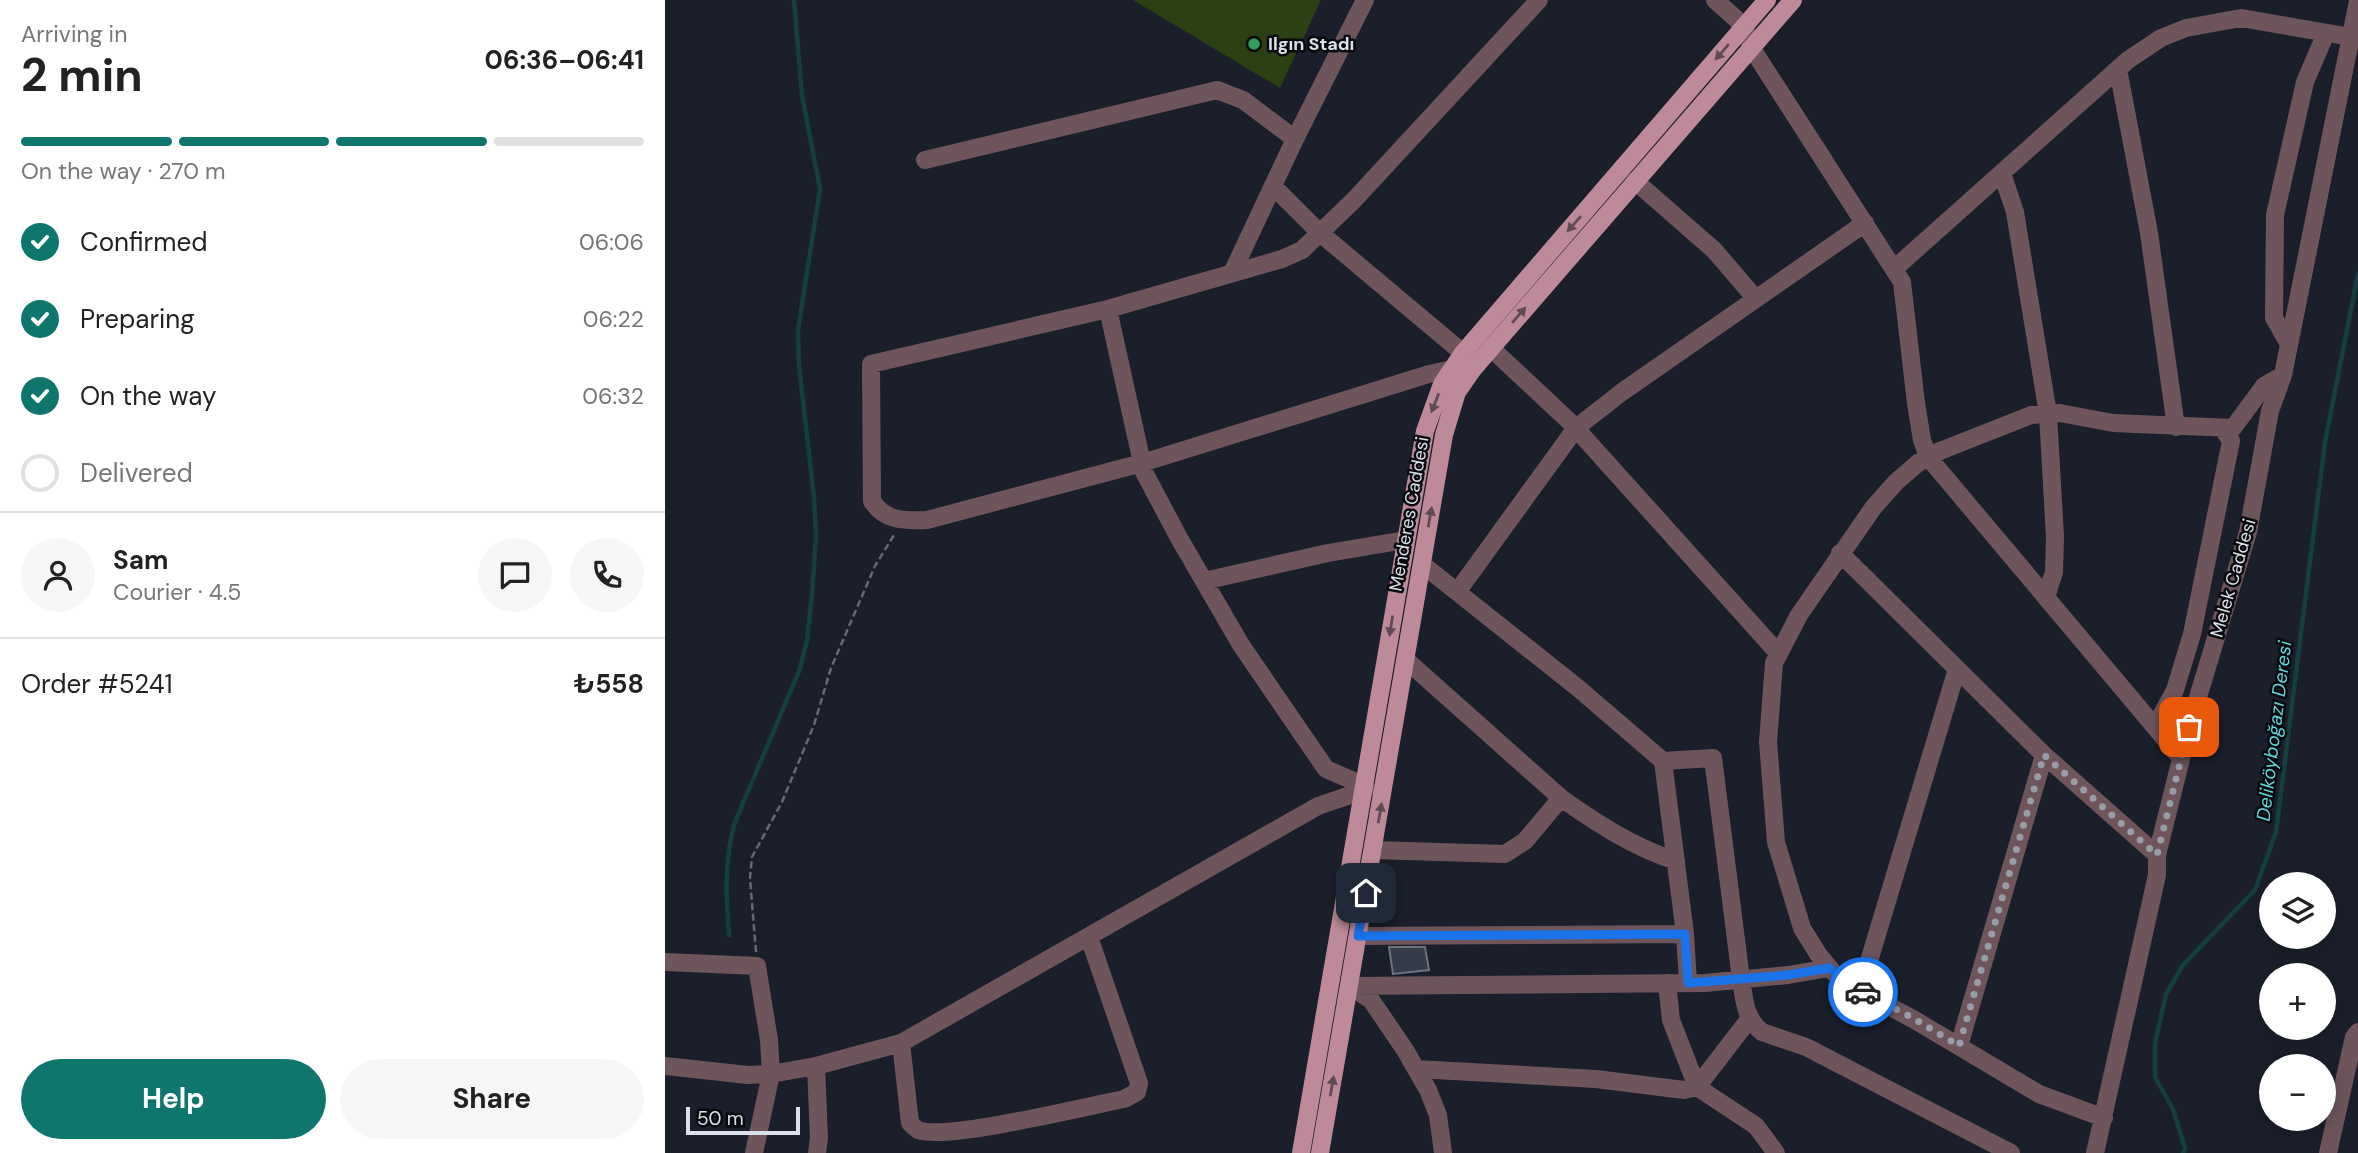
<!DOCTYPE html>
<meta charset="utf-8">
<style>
body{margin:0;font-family:"DM Sans",sans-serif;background:#f6f6f6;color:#222;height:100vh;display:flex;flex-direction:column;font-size:26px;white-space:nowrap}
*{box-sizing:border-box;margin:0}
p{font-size:23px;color:#767676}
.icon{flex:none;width:38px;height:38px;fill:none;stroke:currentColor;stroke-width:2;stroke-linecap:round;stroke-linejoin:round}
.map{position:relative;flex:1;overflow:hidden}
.panel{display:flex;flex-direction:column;background:#fff;width:665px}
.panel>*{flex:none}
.controls{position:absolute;left:1594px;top:872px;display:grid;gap:14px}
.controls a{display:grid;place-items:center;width:77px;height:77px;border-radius:50%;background:#fff;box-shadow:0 4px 18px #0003;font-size:35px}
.scale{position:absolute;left:21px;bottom:18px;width:114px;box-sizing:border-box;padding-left:7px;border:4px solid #dce0e9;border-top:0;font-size:19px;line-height:24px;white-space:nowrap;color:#dce0e9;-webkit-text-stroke:5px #07090e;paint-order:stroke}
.pin{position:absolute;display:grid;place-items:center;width:60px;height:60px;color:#fff;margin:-30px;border-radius:14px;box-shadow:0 4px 10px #0006}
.courier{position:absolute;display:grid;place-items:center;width:70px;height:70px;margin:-35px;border:5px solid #1a73e8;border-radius:50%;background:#fff;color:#222;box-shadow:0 2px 9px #0007}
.headline em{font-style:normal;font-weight:700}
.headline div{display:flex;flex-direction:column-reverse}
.headline{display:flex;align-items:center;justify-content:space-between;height:119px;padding:0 21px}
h1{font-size:46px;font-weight:700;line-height:52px}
.bar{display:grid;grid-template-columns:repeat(4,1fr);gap:10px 7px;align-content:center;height:84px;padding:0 21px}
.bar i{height:9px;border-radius:5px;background:#e0e0e0}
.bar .selected{background:#0f766e}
.bar p{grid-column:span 4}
.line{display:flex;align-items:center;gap:18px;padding:0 21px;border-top:2px solid #e0e0e0}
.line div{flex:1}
.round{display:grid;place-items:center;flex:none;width:74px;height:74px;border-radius:37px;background:#f6f6f6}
ol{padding:0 21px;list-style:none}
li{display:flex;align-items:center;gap:21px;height:77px}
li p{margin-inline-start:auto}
li .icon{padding:7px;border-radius:50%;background:#0f766e;color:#fff;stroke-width:4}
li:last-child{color:#767676}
li i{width:38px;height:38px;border:4px solid #e0e0e0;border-radius:50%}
.cta{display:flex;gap:14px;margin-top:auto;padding:14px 21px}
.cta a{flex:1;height:80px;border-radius:42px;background:#0f766e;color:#fff;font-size:28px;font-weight:700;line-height:80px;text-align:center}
.cta a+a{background:#f6f6f6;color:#222}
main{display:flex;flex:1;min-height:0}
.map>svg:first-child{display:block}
.green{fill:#2c4113}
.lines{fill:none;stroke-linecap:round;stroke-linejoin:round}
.stream{stroke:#143f40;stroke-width:4.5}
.building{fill:#353b48;stroke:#6b7281;stroke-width:2}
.path{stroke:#646974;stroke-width:2.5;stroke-dasharray:7 3.5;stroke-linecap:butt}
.minor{stroke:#6e555c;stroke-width:18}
.major{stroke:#be8a99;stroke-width:18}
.oneway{fill:#624a54}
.done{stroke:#989ca6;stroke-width:7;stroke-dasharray:0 12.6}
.route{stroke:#1a73e8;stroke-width:9}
.leisure-dot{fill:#2e9e5b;stroke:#07090e;stroke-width:2.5}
.labels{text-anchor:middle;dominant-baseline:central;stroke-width:5;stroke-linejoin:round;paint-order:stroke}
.poi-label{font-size:18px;font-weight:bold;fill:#dce0e9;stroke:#07090e;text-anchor:start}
.street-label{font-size:18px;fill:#dce0e9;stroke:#07090e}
.water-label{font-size:19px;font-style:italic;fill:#60d8db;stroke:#07090e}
</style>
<main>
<section class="panel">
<div class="headline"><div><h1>2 min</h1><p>Arriving in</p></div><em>06:36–06:41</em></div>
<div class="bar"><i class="selected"></i><i class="selected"></i><i class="selected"></i><i></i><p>On the way · 270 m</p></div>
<ol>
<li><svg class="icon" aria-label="check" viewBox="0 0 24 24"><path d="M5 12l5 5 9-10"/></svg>Confirmed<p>06:06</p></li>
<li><svg class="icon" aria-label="check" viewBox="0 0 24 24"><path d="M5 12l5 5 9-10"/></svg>Preparing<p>06:22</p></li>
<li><svg class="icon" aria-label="check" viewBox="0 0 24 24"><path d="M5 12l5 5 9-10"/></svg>On the way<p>06:32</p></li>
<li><i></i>Delivered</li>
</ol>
<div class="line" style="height:126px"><a class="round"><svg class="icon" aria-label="person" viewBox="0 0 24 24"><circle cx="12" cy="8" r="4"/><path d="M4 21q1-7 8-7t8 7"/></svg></a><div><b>Sam</b><p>Courier · 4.5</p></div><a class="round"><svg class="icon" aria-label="chat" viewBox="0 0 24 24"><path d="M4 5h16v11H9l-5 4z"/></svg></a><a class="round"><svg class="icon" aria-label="phone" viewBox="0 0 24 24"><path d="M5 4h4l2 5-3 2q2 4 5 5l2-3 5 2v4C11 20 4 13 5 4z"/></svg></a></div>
<div class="line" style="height:91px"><div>Order #5241</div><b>₺558</b></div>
<div class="cta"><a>Help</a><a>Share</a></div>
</section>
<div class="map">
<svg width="1693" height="1153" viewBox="0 0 1693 1153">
<rect width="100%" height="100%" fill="#1a1f2b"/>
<path class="green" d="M 468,0 L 656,0 L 615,88 Z"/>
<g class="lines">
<path class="stream" d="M 64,935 C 61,895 59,860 70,822 L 135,669 L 142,640 L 147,594 L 151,536 L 149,498 L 134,366 L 133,330 L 155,189 L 137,95 L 129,0
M 1518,1153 L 1520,1148 L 1508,1109 L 1490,1077 L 1490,1043 L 1501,994 L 1518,965 L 1590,890 L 1611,832 L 1660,442 L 1693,274"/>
</g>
<path class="building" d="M 724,947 L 760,947 L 764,970 L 728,974 Z"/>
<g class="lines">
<path class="path" d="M 91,952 L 85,878 L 87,857 L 117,802 L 149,725 L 166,668 L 210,566 L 229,535"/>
<path class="minor" d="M 1050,0 L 1079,26 L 1086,47 L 1237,282 L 1251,403 L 1257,440 L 1263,457 L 1516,758
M 1453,69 L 1484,233 L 1511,427
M 260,160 L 552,90 L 578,100 L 630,139
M 1337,173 L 1350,212 L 1383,414 L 1390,537 L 1389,572 L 1381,597
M 970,181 L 1049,250 L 1091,299
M 608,186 L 655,233 L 798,353
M 1229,269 L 1463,60 L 1496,38 L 1521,28 L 1576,18 L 1686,37
M 567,273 L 630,139 L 700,0
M 443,309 L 479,472 L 514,538 L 576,645 L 661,769 L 700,786
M 1624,344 L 1609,318 L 1610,215 L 1640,82 L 1661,33
M 826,348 L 906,423 L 1114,654
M 788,369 L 764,374 L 477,463 L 262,520 C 240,521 219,521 207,501 L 206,364 L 443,309 L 617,259 L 637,250 L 689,200 L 874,0
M 1175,553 L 1379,755 L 1492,855
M 757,564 L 913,688 L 998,761 L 1020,934 L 1023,983
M 539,581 L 663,553 L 740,540
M 792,592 L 911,428 L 957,392 L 1200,223
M 741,660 L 896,798
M 1490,727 L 1510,690 L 1527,634 L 1566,441 L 1558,429
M 998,761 L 1048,758 L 1076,979 C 1079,999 1080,1019 1097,1032 L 1141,1047 L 1346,1153
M 708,850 L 840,854 L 860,841 L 896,798 C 933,824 968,847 1011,861
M 693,936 L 1020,934
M 0,962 L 92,966 L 104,1040 L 106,1074 L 89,1153
M 1002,983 L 1006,1020 L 1032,1087 L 1091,1126 L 1111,1153
M 684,986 L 1040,983 L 1123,975 L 1164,968
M 684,986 L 706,1000 L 740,1050 L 763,1090 L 773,1115 L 778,1153
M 1195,991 L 1292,669
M 236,1043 L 245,1123 C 247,1125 251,1129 253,1130 C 280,1141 423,1106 459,1099 L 472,1092 L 474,1083 L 424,937
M 1294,1046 L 1379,755
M 0,1066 L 83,1075 L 106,1074 L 151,1066 L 236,1043 L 653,806 L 700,790
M 151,1066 L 154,1138 L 152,1153
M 751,1069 L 931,1079 L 1019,1090 L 1032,1087 L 1085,1018
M 1439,1118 L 1374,1094 L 1248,1019 L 1195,991 L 1168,972 L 1153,954 L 1137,928 L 1111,842 L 1103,742 L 1109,663 L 1134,615 L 1208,508 L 1231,482 L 1253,463 L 1275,451 L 1366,415 L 1395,413 L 1448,423 L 1568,428 L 1599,386 L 1618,375
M 1430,1153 L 1492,875 L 1492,855 L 1524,727 L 1583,532 L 1605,411 L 1618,375 L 1693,1
M 1663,1153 L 1689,1037 L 1693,1032"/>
<path class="major" d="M 636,1153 L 760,431 L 777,384 L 798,353 L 1102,0
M 655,1153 L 779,435 L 792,392 L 808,369 L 1128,0"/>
</g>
<defs><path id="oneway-solid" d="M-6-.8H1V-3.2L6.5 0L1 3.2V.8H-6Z" transform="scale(1.75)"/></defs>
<g class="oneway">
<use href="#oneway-solid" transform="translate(1057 52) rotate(131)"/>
<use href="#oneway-solid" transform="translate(909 224) rotate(131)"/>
<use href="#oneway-solid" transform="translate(854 315) rotate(-49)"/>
<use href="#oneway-solid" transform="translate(770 403) rotate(111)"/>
<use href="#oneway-solid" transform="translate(765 517) rotate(-80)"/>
<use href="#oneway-solid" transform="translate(726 626) rotate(99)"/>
<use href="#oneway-solid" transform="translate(715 813) rotate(-80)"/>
<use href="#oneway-solid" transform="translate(667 1086) rotate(-80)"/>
</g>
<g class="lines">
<path class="done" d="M 1198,992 L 1248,1018 L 1294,1046 L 1379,755 L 1492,855 L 1524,727"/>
<path class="route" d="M 701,893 L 693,936 L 1020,934 L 1023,983 L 1123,975 L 1164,968 L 1198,992"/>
</g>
<circle class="leisure-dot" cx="589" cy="44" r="7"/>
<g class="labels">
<g class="poi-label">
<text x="603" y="44">Ilgın Stadı</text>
</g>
<g class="street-label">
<text transform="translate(744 514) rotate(-80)">Menderes Caddesi</text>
<text transform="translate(1568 578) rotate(-74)">Melek Caddesi</text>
</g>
<g class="water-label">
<text transform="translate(1609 731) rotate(-83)">Deliköyboğazı Deresi</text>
</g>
</g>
</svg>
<div class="controls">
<a><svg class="icon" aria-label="layers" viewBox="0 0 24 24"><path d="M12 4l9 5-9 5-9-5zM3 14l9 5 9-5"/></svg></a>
<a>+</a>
<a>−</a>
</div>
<div class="scale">50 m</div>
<div class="pin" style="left:1524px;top:727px;background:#ea580c"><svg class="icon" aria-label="bag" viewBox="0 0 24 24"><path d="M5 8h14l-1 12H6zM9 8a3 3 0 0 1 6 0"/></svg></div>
<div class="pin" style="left:701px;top:893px;background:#1f2937"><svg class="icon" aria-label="home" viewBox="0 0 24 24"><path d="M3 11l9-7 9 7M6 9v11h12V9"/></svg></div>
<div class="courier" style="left:1198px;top:992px"><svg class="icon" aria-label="car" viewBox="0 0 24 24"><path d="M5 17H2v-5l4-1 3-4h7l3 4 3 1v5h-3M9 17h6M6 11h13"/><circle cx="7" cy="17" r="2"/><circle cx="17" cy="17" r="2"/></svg></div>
</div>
</main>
